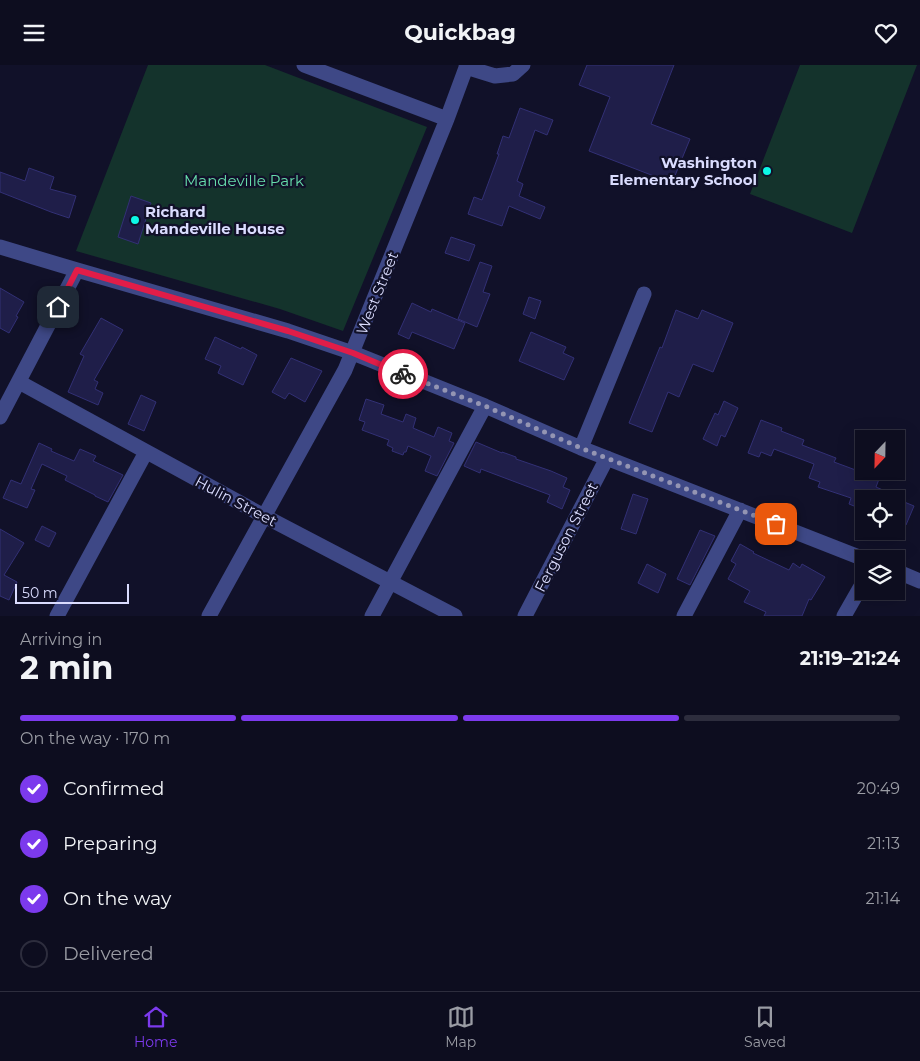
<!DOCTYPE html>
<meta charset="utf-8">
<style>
body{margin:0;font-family:Montserrat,sans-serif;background:#1b1b2c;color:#f1f3f6;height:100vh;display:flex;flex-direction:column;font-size:19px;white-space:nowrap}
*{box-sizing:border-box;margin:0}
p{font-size:16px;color:#9a9ca4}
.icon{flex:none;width:28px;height:28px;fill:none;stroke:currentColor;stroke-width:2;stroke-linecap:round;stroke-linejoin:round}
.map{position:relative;height:551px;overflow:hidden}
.drawer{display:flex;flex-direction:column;background:#0d0d1f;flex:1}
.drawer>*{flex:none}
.needle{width:32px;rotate:202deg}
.tools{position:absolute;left:855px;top:365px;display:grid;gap:10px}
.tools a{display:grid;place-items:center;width:50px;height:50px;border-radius:0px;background:#0d0d1f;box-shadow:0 5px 20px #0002,0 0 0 1px #2d2d3d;font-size:25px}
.scale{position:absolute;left:15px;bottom:12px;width:114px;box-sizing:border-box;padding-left:5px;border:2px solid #dadcfe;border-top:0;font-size:14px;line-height:18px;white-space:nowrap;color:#dadcfe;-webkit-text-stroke:4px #111129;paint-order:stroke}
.pin{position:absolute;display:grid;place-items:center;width:42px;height:42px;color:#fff;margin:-21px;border-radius:10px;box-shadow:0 2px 8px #0006}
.courier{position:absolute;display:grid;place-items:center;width:50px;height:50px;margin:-25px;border:4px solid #e11d48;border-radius:50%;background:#fff;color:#222;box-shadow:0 1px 6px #0007}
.overview em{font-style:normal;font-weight:700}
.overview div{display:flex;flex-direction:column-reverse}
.overview{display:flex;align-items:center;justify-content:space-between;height:85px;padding:0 20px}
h1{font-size:32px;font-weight:700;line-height:38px}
.bar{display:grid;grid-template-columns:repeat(4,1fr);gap:8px 5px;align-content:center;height:60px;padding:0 20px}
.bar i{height:6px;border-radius:4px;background:#2d2d3d}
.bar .active{background:#7c3aed}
.bar p{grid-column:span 4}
ol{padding:0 20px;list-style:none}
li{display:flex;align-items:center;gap:15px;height:55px}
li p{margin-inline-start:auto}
li .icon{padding:5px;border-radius:50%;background:#7c3aed;color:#fff;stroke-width:4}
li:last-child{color:#9a9ca4}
li i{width:28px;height:28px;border:2px solid #2d2d3d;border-radius:50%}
header{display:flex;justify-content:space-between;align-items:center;height:65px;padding:0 20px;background:#0d0d1f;font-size:22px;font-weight:700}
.dock{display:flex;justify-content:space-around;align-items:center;height:70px;border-top:1px solid #2d2d3d;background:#0d0d1f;font-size:14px;color:#9a9ca4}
.dock a{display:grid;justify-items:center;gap:2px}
.dock .active{color:#7c3aed}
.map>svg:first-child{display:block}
.green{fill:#14332c}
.building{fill:#1f1e49;stroke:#323075}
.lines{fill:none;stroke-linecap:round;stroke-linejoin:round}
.minor{stroke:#3e4886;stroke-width:15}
.done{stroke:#9495b3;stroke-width:5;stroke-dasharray:0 9}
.route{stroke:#e11d48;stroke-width:6}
.poi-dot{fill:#0cf8e6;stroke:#111129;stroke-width:2}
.labels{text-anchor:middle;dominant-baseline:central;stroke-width:4.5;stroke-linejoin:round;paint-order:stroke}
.poi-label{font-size:15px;font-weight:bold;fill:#dadcfe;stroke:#111129;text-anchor:end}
.park-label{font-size:15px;fill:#66ddab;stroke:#111129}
.street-label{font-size:15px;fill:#dadcfe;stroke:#111129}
</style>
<header><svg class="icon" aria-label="menu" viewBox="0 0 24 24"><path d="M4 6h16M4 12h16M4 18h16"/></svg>Quickbag<svg class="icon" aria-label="heart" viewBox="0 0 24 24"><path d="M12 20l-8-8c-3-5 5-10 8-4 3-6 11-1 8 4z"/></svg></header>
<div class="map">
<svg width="920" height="551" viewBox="0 0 920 551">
<rect width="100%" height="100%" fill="#111129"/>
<path class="green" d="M 148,0 L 265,0 L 427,62 L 343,266 L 280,244 L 76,186 Z
M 800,0 L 917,0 L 852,168 L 750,129 Z"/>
<path class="building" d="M 587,0 L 674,0 L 651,59 L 690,74 L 672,118 L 589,86 L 610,32 L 579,20 Z
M 520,43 L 553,55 L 547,70 L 535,65 L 517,116 L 523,119 L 519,131 L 545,142 L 540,154 L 509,141 L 502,161 L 468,149 L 474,132 L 482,135 L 499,89 L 497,89 L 503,71 L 509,73 Z
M 29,103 L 54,112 L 50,124 L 76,131 L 69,153 L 51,147 L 0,127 L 0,107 L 25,116 Z
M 131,131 L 151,138 L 138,179 L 118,172 Z
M 451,172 L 475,180 L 469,196 L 445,188 Z
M 480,197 L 492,201 L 483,227 L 490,229 L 477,262 L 458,254 Z
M 0,223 L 24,237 L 16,251 L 18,252 L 9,268 L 0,263 Z
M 529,232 L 541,236 L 535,254 L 523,249 Z
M 412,238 L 431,247 L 432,244 L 465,258 L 454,284 L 412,267 L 409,274 L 398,269 Z
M 676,245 L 698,254 L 702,245 L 733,258 L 713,307 L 693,299 L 679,332 L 668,327 L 652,367 L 629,358 L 660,282 L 662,283 Z
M 101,253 L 123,265 L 94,315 L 98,317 L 95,324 L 103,328 L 98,340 L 68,327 L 84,291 L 80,289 Z
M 531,267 L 566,282 L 563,288 L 574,293 L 564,315 L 519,296 Z
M 215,272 L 241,284 L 242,282 L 257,290 L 243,320 L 218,308 L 221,301 L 205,294 Z
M 291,293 L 322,306 L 305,337 L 289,328 L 285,334 L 272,327 Z
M 141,330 L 156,337 L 144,366 L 128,359 Z
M 366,334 L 384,340 L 381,349 L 403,357 L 406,349 L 416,353 L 413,363 L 434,372 L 438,362 L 452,368 L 449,376 L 454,378 L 437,411 L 425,406 L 431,391 L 408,381 L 406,387 L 404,387 L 403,390 L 392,386 L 393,383 L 387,380 L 389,375 L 362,365 L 365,357 L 359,355 Z
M 724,336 L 738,343 L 725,372 L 721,370 L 717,381 L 703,374 L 715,348 L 718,350 Z
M 761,355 L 782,363 L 781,366 L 804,375 L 802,380 L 836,393 L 834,397 L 861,407 L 862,403 L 864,403 L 864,408 L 879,414 L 876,422 L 903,434 L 897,434 L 914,441 L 906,460 L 896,456 L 896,434 L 864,434 L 864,445 L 849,439 L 851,433 L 818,422 L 820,417 L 809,413 L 814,399 L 774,384 L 771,391 L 761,387 L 759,392 L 748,388 Z
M 476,377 L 502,388 L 502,387 L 516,392 L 516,394 L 551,406 L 567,413 L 563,422 L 570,425 L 562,444 L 547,437 L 550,430 L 481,404 L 480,408 L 464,401 Z
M 39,378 L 52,384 L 51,386 L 74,396 L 80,384 L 96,391 L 93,396 L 123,410 L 108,437 L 95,431 L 95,430 L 65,415 L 67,411 L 42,399 L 31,424 L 35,425 L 27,443 L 3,433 L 11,415 L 21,419 Z
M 633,429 L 648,434 L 636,469 L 621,464 Z
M 42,461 L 56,468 L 49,482 L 35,475 Z
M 0,464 L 24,478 L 4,510 L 17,517 L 9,535 L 0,531 Z
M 700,465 L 715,471 L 690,520 L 677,514 Z
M 740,479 L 754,487 L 753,488 L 789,505 L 793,498 L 800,503 L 802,499 L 825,512 L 811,535 L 809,534 L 802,551 L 764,551 L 766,547 L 744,537 L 750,526 L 728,514 L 736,499 L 731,496 Z
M 647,499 L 666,509 L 658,528 L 638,518 Z"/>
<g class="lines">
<path class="minor" d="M 304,0 L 447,54
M 466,2 L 495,11 L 513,9 L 523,0
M 0,182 L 77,205 L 288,266 L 353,288 L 485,341 L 581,383 L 864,494
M 19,317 L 264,451 L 455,551
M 0,352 L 77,205
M 581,383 L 644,229
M 896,506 L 920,516
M 57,551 L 146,387
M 209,551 L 345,305 L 447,54 L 467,0
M 372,551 L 485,341
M 525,551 L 607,393
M 684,551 L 740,445
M 844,551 L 864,516"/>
</g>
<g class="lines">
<path class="done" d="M 403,309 L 485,341 L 581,383 L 776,459"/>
<path class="route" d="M 58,242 L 77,205 L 288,266 L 353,288 L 403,309"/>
</g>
<g class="poi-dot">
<circle cx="767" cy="106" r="5"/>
<circle cx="135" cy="155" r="5"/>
</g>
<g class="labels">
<g class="poi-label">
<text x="757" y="97">Washington<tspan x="757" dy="17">Elementary School</tspan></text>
<text x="145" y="146" text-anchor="start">Richard<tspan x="145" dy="17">Mandeville House</tspan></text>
</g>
<g class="park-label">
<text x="244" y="115">Mandeville Park</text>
</g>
<g class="street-label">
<text transform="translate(377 228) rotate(-68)">West Street</text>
<text transform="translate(236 436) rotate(28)">Hulin Street</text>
<text transform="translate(566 472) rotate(-63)">Ferguson Street</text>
</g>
</g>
</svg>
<div class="tools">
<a><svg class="needle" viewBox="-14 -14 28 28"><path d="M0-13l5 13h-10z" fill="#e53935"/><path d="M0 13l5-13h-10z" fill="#9a9ca4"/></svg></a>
<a><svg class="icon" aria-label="locate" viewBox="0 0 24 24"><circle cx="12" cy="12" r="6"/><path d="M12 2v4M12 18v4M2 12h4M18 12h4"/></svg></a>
<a><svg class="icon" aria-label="layers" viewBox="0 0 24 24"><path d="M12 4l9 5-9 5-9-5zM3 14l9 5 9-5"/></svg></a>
</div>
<div class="scale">50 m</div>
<div class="pin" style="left:776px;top:459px;background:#ea580c"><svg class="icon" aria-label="bag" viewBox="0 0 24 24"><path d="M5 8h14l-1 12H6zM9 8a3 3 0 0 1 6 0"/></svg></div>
<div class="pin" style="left:58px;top:242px;background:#1f2937"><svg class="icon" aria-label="home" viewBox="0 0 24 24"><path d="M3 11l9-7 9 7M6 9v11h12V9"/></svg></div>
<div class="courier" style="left:403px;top:309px"><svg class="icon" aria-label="bike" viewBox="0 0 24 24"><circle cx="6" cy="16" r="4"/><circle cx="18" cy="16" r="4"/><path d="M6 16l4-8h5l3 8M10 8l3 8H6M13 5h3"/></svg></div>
</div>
<section class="drawer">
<div class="overview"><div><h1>2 min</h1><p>Arriving in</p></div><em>21:19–21:24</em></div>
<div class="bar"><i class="active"></i><i class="active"></i><i class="active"></i><i></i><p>On the way · 170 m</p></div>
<ol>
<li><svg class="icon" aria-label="check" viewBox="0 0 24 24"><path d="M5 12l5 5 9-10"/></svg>Confirmed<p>20:49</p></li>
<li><svg class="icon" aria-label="check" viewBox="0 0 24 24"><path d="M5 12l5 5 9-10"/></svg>Preparing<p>21:13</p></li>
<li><svg class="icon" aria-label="check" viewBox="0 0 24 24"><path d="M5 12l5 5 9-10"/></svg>On the way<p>21:14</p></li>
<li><i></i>Delivered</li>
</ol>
</section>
<nav class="dock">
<a class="active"><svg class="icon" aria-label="home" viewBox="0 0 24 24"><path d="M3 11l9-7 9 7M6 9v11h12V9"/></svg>Home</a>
<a><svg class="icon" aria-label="map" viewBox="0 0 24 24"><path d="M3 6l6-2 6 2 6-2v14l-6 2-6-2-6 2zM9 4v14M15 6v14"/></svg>Map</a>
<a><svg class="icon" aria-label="saved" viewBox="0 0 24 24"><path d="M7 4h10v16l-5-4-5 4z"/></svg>Saved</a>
</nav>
